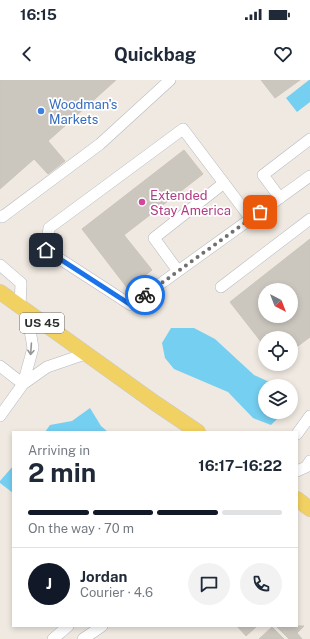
<!DOCTYPE html>
<meta charset="utf-8">
<style>
body{margin:0;font-family:"Public Sans",sans-serif;background:#f2f2f3;color:#1f2937;height:100vh;display:flex;flex-direction:column;font-size:15px;white-space:nowrap}
*{box-sizing:border-box;margin:0}
p{font-size:13px;color:#747a83}
.icon{flex:none;width:22px;height:22px;fill:none;stroke:currentColor;stroke-width:2;stroke-linecap:round;stroke-linejoin:round}
.map{position:relative;flex:1;overflow:hidden}
.details{position:absolute;left:12px;top:351px;width:286px;height:196px;display:flex;flex-direction:column;background:#fff;border-radius:0px;box-shadow:0 2px 6px #0003}
.details>*{flex:none}
.needle{width:26px;rotate:138deg}
.tools{position:absolute;left:258px;top:203px;display:grid;gap:8px}
.tools a{display:grid;place-items:center;width:40px;height:40px;border-radius:50%;background:#fff;box-shadow:0 2px 6px #0003;font-size:20px}
.pin{position:absolute;display:grid;place-items:center;width:34px;height:34px;color:#fff;margin:-17px;border-radius:8px;box-shadow:0 2px 6px #0006}
.courier{position:absolute;display:grid;place-items:center;width:40px;height:40px;margin:-20px;border:3px solid #1a73e8;border-radius:50%;background:#fff;color:#222;box-shadow:0 1px 5px #0007}
.head em{font-style:normal;font-weight:700}
.head div{display:flex;flex-direction:column-reverse}
.head{display:flex;align-items:center;justify-content:space-between;height:68px;padding:0 16px}
h1{font-size:26px;font-weight:700;line-height:30px}
.bar{display:grid;grid-template-columns:repeat(4,1fr);gap:6px 4px;align-content:center;height:48px;padding:0 16px}
.bar i{height:5px;border-radius:3px;background:#e0e1e3}
.bar .current{background:#111827}
.bar p{grid-column:span 4}
.line{display:flex;align-items:center;gap:10px;padding:0 16px;border-top:1px solid #e0e1e3}
.line div{flex:1}
.round{display:grid;place-items:center;flex:none;width:42px;height:42px;border-radius:21px;background:#f2f2f3}
.status{display:flex;justify-content:space-between;align-items:center;height:28px;padding:0 20px;background:#fff;direction:ltr}
.status svg{height:11px;fill:currentColor}
header{display:flex;justify-content:space-between;align-items:center;height:52px;padding:0 16px;background:#fff;font-size:18px;font-weight:700}
.map>svg:first-child{display:block}
.water{fill:#75cff0}
.building{fill:#cbc7bf;stroke:#cbc5ba;fill-rule:evenodd}
.lines{fill:none;stroke-linecap:round;stroke-linejoin:round}
.minor-casing{stroke:#b4b7c1;stroke-width:12}
.major-casing{stroke:#c9c9c9;stroke-width:16}
.minor{stroke:#fff;stroke-width:11}
.major{stroke:#f2d163;stroke-width:15}
.oneway{stroke:#969696}
.done{stroke:#726f6d;stroke-width:4;stroke-dasharray:0 7.2}
.route{stroke:#1a73e8;stroke-width:5}
.shop-dot{fill:#3f7fe0;stroke:#fff;stroke-width:1.5}
.hotel-dot{fill:#d1479c;stroke:#fff;stroke-width:1.5}
.labels{text-anchor:middle;dominant-baseline:central;stroke-width:3.5;stroke-linejoin:round;paint-order:stroke}
.shield{fill:#fff;stroke:#6d6d6d;stroke-width:1}
.shield-label{font-size:12px;font-weight:bold;fill:#2e2e2e}
.shop-label{font-size:13px;fill:#366cbe;stroke:#fff;text-anchor:start}
.hotel-label{font-size:13px;fill:#b23c85;stroke:#fff;text-anchor:start}
</style>
<div class="status"><b>16:15</b><svg viewBox="0 0 49 12"><path d="M0 12V9h3v3zM5 12V6h3v6zM10 12V3h3v9zM15 12V0h3v12zM26 1h20v11H26zM47 4h2v5h-2z"/></svg></div>
<header><svg class="icon" aria-label="back" viewBox="0 0 24 24"><path d="M15 5l-7 7 7 7"/></svg>Quickbag<svg class="icon" aria-label="heart" viewBox="0 0 24 24"><path d="M12 20l-8-8c-3-5 5-10 8-4 3-6 11-1 8 4z"/></svg></header>
<div class="map">
<svg width="310" height="559" viewBox="0 0 310 559">
<rect width="100%" height="100%" fill="#efe9e1"/>
<path class="water" d="M 309,0 L 310,0 L 310,22 L 297,32 L 286,18 Z
M 171,248 L 194,248 L 215,259 L 254,295 L 276,305 L 265,306 L 265,332 L 284,332 L 271,345 L 253,338 L 228,312 L 174,289 L 165,278 L 162,263 Z
M 90,328 L 101,346 L 108,352 L 45,352 L 50,345 L 72,341 Z
M 13,386 L 13,413 L 0,403 L 0,401 Z"/>
<path class="building" d="M 0,0 L 116,0 L 48,61 L 65,81 L 48,94 L 34,79 L 0,109 Z
M 261,0 L 300,0 L 275,18 Z
M 184,70 L 203,94 L 124,155 L 152,190 L 128,209 L 82,149 Z
M 310,159 L 310,257 L 298,266 L 292,258 L 265,258 L 265,261 L 262,263 L 230,222 ZM 265,210 L 291,210 L 291,236 L 265,236 Z
M 237,546 L 257,546 L 246,556 Z
M 276,546 L 304,546 L 297,553 L 302,559 L 289,559 Z
M 272,547 L 284,559 L 259,559 Z"/>
<g class="lines">
<defs>
<path id="minor" d="M 280,118 L 263,95 L 310,59
M 0,136 L 2,137 L 100,64 L 170,0
M 251,139 L 183,49 L 49,148 L 46,170 L 131,225 L 310,96
M 0,185 L 21,203 L 20,227
M 178,191 L 154,158 L 224,103
M 221,207 L 310,139
M 0,286 L 23,304
M 23,304 L 33,268 L 27,232
M 0,336 L 23,304 L 47,287 L 85,274
M 297,354 L 310,336
M 297,391 L 306,387 L 310,381
M 53,559 L 68,546
M 83,559 L 102,546"/>
<path id="major" d="M 0,212 L 155,323 L 198,352
M 297,419 L 310,429"/>
</defs>
<use href="#minor" class="minor-casing"/>
<use href="#major" class="major-casing"/>
<use href="#minor" class="minor"/>
<use href="#major" class="major"/>
</g>
<defs><path id="oneway-shaft" d="M-6 0H5M1.5-3L5.5 0L1.5 3" fill="none" stroke-width="1.6" stroke-linecap="round" stroke-linejoin="round"/></defs>
<use class="oneway" href="#oneway-shaft" transform="translate(31 269) rotate(94)"/>
<g class="lines">
<path class="done" d="M 145,215 L 260,132"/>
<path class="route" d="M 46,170 L 131,225 L 145,215"/>
</g>
<circle class="shop-dot" cx="41" cy="31" r="4"/>
<circle class="hotel-dot" cx="142" cy="122" r="4"/>
<g class="labels">
<rect class="shield" x="20" y="233" width="44" height="20" rx="3"/>
<g class="shield-label">
<text x="42" y="243">US 45</text>
</g>
<g class="shop-label">
<text x="49" y="24">Woodman's<tspan x="49" dy="15">Markets</tspan></text>
</g>
<g class="hotel-label">
<text x="150" y="115">Extended<tspan x="150" dy="15">Stay America</tspan></text>
</g>
</g>
</svg>
<div class="tools">
<a><svg class="needle" viewBox="-14 -14 28 28"><path d="M0-13l5 13h-10z" fill="#e53935"/><path d="M0 13l5-13h-10z" fill="#747a83"/></svg></a>
<a><svg class="icon" aria-label="locate" viewBox="0 0 24 24"><circle cx="12" cy="12" r="6"/><path d="M12 2v4M12 18v4M2 12h4M18 12h4"/></svg></a>
<a><svg class="icon" aria-label="layers" viewBox="0 0 24 24"><path d="M12 4l9 5-9 5-9-5zM3 14l9 5 9-5"/></svg></a>
</div>
<div class="pin" style="left:260px;top:132px;background:#ea580c"><svg class="icon" aria-label="bag" viewBox="0 0 24 24"><path d="M5 8h14l-1 12H6zM9 8a3 3 0 0 1 6 0"/></svg></div>
<div class="pin" style="left:46px;top:170px;background:#1f2937"><svg class="icon" aria-label="home" viewBox="0 0 24 24"><path d="M3 11l9-7 9 7M6 9v11h12V9"/></svg></div>
<div class="courier" style="left:145px;top:215px"><svg class="icon" aria-label="bike" viewBox="0 0 24 24"><circle cx="6" cy="16" r="4"/><circle cx="18" cy="16" r="4"/><path d="M6 16l4-8h5l3 8M10 8l3 8H6M13 5h3"/></svg></div>
<section class="details">
<div class="head"><div><h1>2 min</h1><p>Arriving in</p></div><em>16:17–16:22</em></div>
<div class="bar"><i class="current"></i><i class="current"></i><i class="current"></i><i></i><p>On the way · 70 m</p></div>
<div class="line" style="height:72px"><b class="round" style="background:#111827;color:#fff">J</b><div><b>Jordan</b><p>Courier · 4.6</p></div><a class="round"><svg class="icon" aria-label="chat" viewBox="0 0 24 24"><path d="M4 5h16v11H9l-5 4z"/></svg></a><a class="round"><svg class="icon" aria-label="phone" viewBox="0 0 24 24"><path d="M5 4h4l2 5-3 2q2 4 5 5l2-3 5 2v4C11 20 4 13 5 4z"/></svg></a></div>
</section>
</div>
